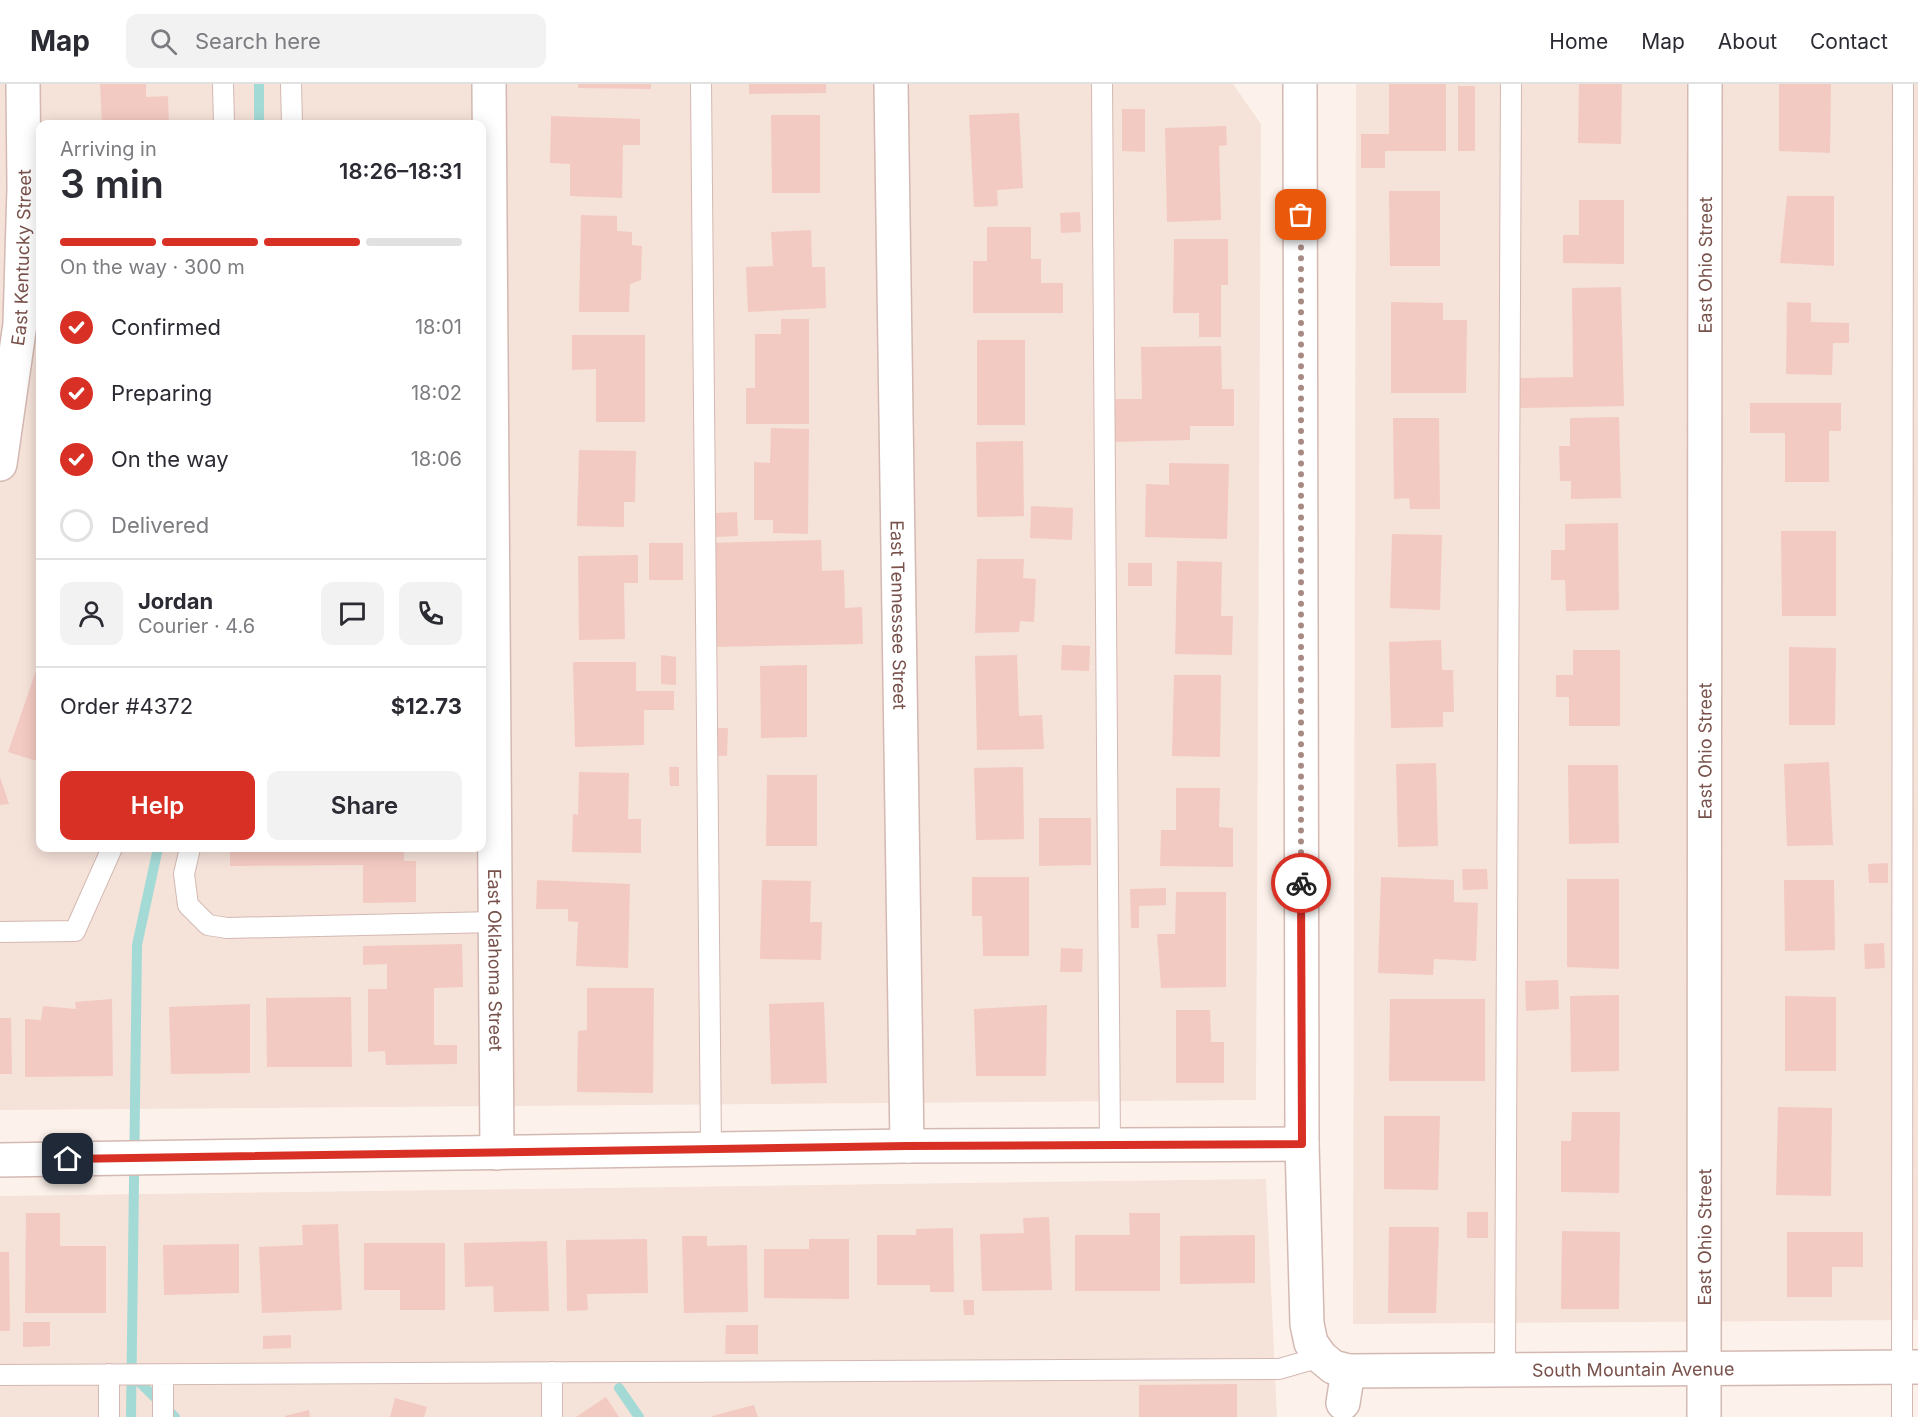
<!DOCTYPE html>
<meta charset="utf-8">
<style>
body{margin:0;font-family:Inter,sans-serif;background:#f2f2f3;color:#2b2b33;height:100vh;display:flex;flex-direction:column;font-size:22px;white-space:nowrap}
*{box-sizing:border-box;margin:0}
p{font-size:20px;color:#7c7c81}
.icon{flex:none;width:33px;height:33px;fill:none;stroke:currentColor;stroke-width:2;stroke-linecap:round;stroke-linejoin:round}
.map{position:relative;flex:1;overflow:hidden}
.sheet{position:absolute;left:36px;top:36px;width:450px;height:732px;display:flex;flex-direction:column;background:#fff;border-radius:12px;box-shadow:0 3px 15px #0003}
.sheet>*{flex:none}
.pin{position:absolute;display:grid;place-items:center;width:51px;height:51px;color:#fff;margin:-26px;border-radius:12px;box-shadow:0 3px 9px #0006}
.courier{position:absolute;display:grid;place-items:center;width:60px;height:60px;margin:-30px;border:4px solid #d93025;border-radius:50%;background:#fff;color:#222;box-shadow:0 2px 8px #0007}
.head em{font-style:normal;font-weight:600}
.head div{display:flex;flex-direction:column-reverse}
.head{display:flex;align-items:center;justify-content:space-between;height:102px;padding:0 24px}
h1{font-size:39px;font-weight:600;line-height:45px}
.bar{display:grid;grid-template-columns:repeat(4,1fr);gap:9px 6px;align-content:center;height:72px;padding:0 24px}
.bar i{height:8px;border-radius:4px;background:#e1e1e2}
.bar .on{background:#d93025}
.bar p{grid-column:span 4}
.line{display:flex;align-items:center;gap:15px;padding:0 24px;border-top:2px solid #e1e1e2}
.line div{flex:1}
.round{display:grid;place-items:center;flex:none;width:63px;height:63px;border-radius:12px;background:#f2f2f3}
ol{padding:0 24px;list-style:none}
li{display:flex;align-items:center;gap:18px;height:66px}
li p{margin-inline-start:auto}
li .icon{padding:6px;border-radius:50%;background:#d93025;color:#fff;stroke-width:4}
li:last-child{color:#7c7c81}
li i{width:33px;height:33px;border:3px solid #e1e1e2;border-radius:50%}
.cta{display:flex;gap:12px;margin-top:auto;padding:12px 24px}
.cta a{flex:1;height:69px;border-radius:12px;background:#d93025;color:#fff;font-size:24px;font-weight:600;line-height:69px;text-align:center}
.cta a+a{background:#f2f2f3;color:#2b2b33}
header{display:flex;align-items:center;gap:36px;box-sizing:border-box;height:84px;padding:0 30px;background:#fff;border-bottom:2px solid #e1e1e2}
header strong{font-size:28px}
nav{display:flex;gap:33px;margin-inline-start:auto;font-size:21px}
.search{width:420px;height:54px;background:#f2f2f3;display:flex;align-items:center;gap:15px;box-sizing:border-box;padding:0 21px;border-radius:12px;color:#7c7c81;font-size:22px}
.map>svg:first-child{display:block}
.residential{fill:#f5e2d9;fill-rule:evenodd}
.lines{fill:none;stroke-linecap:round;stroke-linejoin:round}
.stream{stroke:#a4dad6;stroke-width:10}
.building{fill:#f3cac2}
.service-casing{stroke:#d3b9b2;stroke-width:22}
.minor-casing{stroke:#d3b9b2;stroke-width:36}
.service{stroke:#fff;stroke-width:20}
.minor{stroke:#fff;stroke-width:33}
.done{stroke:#a78a84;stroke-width:6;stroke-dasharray:0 10.8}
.route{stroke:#d93025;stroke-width:8}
.labels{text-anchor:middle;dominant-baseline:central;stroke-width:4.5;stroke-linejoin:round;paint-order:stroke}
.street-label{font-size:18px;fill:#79524c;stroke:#fff7f1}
</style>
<header>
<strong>Map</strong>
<div class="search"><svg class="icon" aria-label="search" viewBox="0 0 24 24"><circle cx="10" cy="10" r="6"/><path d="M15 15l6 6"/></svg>Search here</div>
<nav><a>Home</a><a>Map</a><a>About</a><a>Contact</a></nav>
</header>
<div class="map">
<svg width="1918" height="1333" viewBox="0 0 1918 1333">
<rect width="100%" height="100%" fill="#fdf2eb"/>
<path class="residential" d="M 0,0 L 1233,0 L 1261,40 L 1256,1016 L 0,1026 ZM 40,40 L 482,40 L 482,764 L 40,764 Z
M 1356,0 L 1918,0 L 1918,1236 L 1353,1240 Z
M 1266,1095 L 1277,1333 L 0,1333 L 0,1112 Z"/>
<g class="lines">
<path class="stream" d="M 259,0 L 259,40
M 132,1291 L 175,1333
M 619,1304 L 639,1333
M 131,1333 L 137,861 L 158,764"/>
</g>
<path class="building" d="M 100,0 L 146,0 L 146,13 L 168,12 L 169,40 L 102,40 Z
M 578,0 L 651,0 L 651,5 L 578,4 Z
M 749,0 L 826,0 L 826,9 L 749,10 Z
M 1389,0 L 1446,0 L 1446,67 L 1385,67 L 1385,84 L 1361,84 L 1361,50 L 1389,50 Z
M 1579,0 L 1622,0 L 1621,60 L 1578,59 Z
M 1779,0 L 1831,0 L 1830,69 L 1779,67 Z
M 1458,2 L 1475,2 L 1475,67 L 1458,67 Z
M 1122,25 L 1145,25 L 1145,68 L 1122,67 Z
M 1019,29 L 1023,104 L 997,106 L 998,122 L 974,123 L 969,31 Z
M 771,31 L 820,31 L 820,109 L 772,109 Z
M 551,32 L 640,35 L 640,61 L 623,61 L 622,114 L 570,112 L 570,80 L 550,79 Z
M 409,37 L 409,40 L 362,40 L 362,38 Z
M 1226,42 L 1227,61 L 1219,62 L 1221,136 L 1167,138 L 1165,44 Z
M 1389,107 L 1440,107 L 1440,182 L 1390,182 Z
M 1787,112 L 1834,112 L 1834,182 L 1780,179 Z
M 1579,116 L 1624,116 L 1624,180 L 1563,179 L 1563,151 L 1579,151 Z
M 1080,128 L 1081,148 L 1061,149 L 1060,129 Z
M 581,131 L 617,132 L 617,147 L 632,148 L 632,161 L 642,162 L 641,196 L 630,200 L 629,228 L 579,228 Z
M 987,143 L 1031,143 L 1031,175 L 1041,175 L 1041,199 L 1063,199 L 1063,229 L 973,229 L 973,177 L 987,177 Z
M 811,146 L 812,183 L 825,183 L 826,224 L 748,228 L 746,183 L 773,182 L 771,148 Z
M 1174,155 L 1228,155 L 1228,201 L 1221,201 L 1221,253 L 1199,253 L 1199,229 L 1173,229 Z
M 1621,203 L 1624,322 L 1518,324 L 1517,294 L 1573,293 L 1572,204 Z
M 1391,218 L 1443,219 L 1443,236 L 1467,236 L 1466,309 L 1391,309 Z
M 1787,218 L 1811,219 L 1811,238 L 1849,239 L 1849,259 L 1833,259 L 1832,291 L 1786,290 Z
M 781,235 L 809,235 L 809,340 L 746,340 L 746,304 L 755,304 L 755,250 L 781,250 Z
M 572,251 L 645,251 L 645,338 L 596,338 L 596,285 L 572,286 Z
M 977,256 L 1025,256 L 1025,341 L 977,341 Z
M 1221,262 L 1222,305 L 1234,305 L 1234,342 L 1190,342 L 1190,356 L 1111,358 L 1110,315 L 1142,315 L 1141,263 Z
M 1750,319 L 1841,319 L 1841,347 L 1829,347 L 1829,398 L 1785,398 L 1785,349 L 1750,349 Z
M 1619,333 L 1621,414 L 1571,415 L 1571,397 L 1560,397 L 1559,362 L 1570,362 L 1570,334 Z
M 1393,334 L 1439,334 L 1440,425 L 1410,425 L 1409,414 L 1394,415 Z
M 771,344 L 809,345 L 808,450 L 773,449 L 773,436 L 754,436 L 754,378 L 770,379 Z
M 1023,357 L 1024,432 L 977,433 L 976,358 Z
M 579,366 L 636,367 L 635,418 L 624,418 L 624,443 L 577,442 Z
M 1169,379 L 1229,380 L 1227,455 L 1145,453 L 1146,400 L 1169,401 Z
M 1031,422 L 1073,424 L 1072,456 L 1030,454 Z
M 737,428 L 738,452 L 716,453 L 714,429 Z
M 1618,439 L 1619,526 L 1566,527 L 1565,496 L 1551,496 L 1551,466 L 1565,466 L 1565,440 Z
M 1781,447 L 1836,447 L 1836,532 L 1782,532 Z
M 1392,450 L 1442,451 L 1440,526 L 1390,524 Z
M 821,456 L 822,487 L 844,486 L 845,524 L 862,523 L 863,560 L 708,563 L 706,459 Z
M 649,459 L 683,459 L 683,496 L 649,496 Z
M 638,471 L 638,499 L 624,499 L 625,555 L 579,556 L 578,472 Z
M 977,475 L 1024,475 L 1023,494 L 1036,495 L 1034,538 L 1020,537 L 1019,548 L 975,549 Z
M 1177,477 L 1222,478 L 1221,532 L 1233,532 L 1232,571 L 1175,570 Z
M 1128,479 L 1152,479 L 1152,502 L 1128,502 Z
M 1441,556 L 1442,586 L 1453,586 L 1454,628 L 1443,628 L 1443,643 L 1391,644 L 1389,558 Z
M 1062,561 L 1090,562 L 1089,587 L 1061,586 Z
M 1789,563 L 1836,564 L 1835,641 L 1789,641 Z
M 1573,566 L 1620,566 L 1620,642 L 1569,642 L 1569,613 L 1556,613 L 1556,591 L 1573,591 Z
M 661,571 L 676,573 L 676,601 L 661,600 Z
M 1017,571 L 1019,632 L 1042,631 L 1044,665 L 977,666 L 975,572 Z
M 40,575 L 40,678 L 8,668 Z
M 573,578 L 636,578 L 636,607 L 674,607 L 674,626 L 644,626 L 644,661 L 575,663 Z
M 807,581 L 807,653 L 761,654 L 760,582 Z
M 1174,591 L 1221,591 L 1220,673 L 1172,672 Z
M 710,644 L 728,644 L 727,672 L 710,671 Z
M 1829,678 L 1833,761 L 1787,762 L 1784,680 Z
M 1436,679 L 1438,762 L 1398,763 L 1396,680 Z
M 1568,681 L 1618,681 L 1619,759 L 1569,760 Z
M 669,683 L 679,683 L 679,702 L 670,702 Z
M 1023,683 L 1024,755 L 976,756 L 974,684 Z
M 579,688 L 629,689 L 628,735 L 641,735 L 641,769 L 572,768 L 573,730 L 578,731 Z
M 767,691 L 817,691 L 817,762 L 766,762 Z
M 0,693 L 9,720 L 0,721 Z
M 1176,704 L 1220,704 L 1219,743 L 1233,744 L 1233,783 L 1160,782 L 1161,746 L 1176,746 Z
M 1039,734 L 1091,734 L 1091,781 L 1039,782 Z
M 230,764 L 404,764 L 404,777 L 416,777 L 416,818 L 363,819 L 363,781 L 230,782 Z
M 1888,779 L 1888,799 L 1869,799 L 1868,780 Z
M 1462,785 L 1487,785 L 1488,805 L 1463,806 Z
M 972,793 L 1029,793 L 1029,872 L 983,872 L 982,832 L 972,832 Z
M 1381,793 L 1454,796 L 1454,818 L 1478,819 L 1476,877 L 1434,875 L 1433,891 L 1378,889 Z
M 1567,795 L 1619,795 L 1619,885 L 1567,883 Z
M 537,796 L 630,800 L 628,884 L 576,882 L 578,838 L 568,837 L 568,825 L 536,825 Z
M 762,796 L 811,797 L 810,838 L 822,838 L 821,876 L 760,875 Z
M 1784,796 L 1834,796 L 1835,866 L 1785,867 Z
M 1166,804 L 1166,821 L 1139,822 L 1139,844 L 1131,844 L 1130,805 Z
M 1176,808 L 1226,808 L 1226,903 L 1161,904 L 1157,850 L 1175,850 Z
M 1884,859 L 1885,884 L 1865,885 L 1864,860 Z
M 462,860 L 463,903 L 434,904 L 434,961 L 457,961 L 457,980 L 386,981 L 385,967 L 368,968 L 368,905 L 387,905 L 387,880 L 363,881 L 363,862 Z
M 1061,864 L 1083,865 L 1082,888 L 1060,888 Z
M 1558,896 L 1559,925 L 1526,927 L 1525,897 Z
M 587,904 L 654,904 L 653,1009 L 577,1008 L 578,947 L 587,946 Z
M 1619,911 L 1619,987 L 1571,988 L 1570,912 Z
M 1785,912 L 1836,913 L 1836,987 L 1785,987 Z
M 351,913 L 352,983 L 267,983 L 266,914 Z
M 112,915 L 113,992 L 25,993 L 25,935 L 41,936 L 43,922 L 76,925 L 75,918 Z
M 1390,915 L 1485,915 L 1485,997 L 1389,997 Z
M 824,918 L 827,999 L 771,1000 L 769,920 Z
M 250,920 L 250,989 L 171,990 L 169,923 Z
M 1047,921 L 1046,992 L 976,992 L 974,925 Z
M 1176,926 L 1210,926 L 1211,958 L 1224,958 L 1224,999 L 1176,999 Z
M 0,934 L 11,934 L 12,990 L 0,990 Z
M 1778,1023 L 1832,1024 L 1831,1112 L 1776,1111 Z
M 1572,1028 L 1620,1028 L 1619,1109 L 1561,1108 L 1561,1057 L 1571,1057 Z
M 1384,1032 L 1440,1032 L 1438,1106 L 1384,1105 Z
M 1467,1128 L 1488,1128 L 1488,1154 L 1467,1154 Z
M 26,1129 L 60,1129 L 60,1162 L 106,1162 L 106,1229 L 25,1229 Z
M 1129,1129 L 1160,1129 L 1160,1207 L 1075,1207 L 1075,1151 L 1130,1151 Z
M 1049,1133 L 1052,1206 L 982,1207 L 980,1150 L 1024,1149 L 1023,1134 Z
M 338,1140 L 342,1226 L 262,1229 L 259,1163 L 303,1161 L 302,1141 Z
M 1389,1143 L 1439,1143 L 1436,1229 L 1388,1229 Z
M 953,1144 L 954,1208 L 930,1208 L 930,1201 L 877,1201 L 877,1151 L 916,1151 L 916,1145 Z
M 1562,1147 L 1620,1148 L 1619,1225 L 1561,1225 Z
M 1787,1148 L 1863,1148 L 1863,1183 L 1832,1183 L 1832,1213 L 1787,1213 Z
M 1255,1151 L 1255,1199 L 1180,1200 L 1180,1152 Z
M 682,1152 L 707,1152 L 707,1162 L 747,1161 L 748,1228 L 684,1229 Z
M 647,1155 L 648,1209 L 587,1210 L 588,1226 L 567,1227 L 566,1156 Z
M 809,1155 L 849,1155 L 849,1215 L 764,1214 L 764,1165 L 809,1165 Z
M 547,1157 L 549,1227 L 494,1228 L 493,1202 L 465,1203 L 464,1159 Z
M 364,1159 L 445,1159 L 445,1226 L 400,1226 L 400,1206 L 364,1206 Z
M 239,1160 L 239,1209 L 164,1211 L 163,1161 Z
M 0,1168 L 9,1168 L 10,1247 L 0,1247 Z
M 963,1216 L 974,1216 L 974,1231 L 964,1231 Z
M 23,1238 L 50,1238 L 50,1262 L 23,1263 Z
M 726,1241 L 758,1241 L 758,1270 L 725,1270 Z
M 291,1251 L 291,1264 L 263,1265 L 263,1252 Z
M 1237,1300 L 1237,1333 L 1139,1333 L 1139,1301 Z
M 606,1313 L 619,1333 L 576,1333 Z
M 395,1314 L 427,1323 L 424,1333 L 390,1333 Z
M 754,1321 L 758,1333 L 713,1333 L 712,1332 Z
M 309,1326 L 310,1333 L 285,1333 L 285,1332 Z"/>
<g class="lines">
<defs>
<path id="service" d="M 223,0 L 224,40
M 291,0 L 292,40
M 701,0 L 711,1065
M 1102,0 L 1110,1061
M 190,764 L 184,790 L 188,821 L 208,841 L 227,844 L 495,838
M 0,848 L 75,847 L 112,764
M 1505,1286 L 1511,0
M 109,1290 L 109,1333
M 0,1291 L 1279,1285 L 1321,1273
M 163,1333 L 163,1290
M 552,1333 L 552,1288
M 1902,1333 L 1903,0"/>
<g id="minor">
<path id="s1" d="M 489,0 L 497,1069"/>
<path id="s2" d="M 891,0 L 907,1062"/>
<path id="s3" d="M 1300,0 L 1302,1060 L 1307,1240 L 1311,1259 L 1321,1273 L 1333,1283 L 1348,1287 L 1918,1283"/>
<path id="s4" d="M 0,380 L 20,240 L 24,104 L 23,0"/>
<path d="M 0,1076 L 907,1062 L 1302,1060"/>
<path d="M 1343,1319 L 1348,1287"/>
<path id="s5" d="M 1704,1333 L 1705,0"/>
</g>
</defs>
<use href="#service" class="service-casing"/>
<use href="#minor" class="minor-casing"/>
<use href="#service" class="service"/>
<use href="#minor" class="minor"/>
</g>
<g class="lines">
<path class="done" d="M 1301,131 L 1301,799"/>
<path class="route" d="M 68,1075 L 907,1062 L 1302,1060 L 1301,799"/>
</g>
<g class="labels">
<g class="street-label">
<text stroke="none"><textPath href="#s4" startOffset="208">East Kentucky Street</textPath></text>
<text stroke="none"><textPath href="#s5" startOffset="1152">East Ohio Street</textPath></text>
<text stroke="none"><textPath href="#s2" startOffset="531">East Tennessee Street</textPath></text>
<text stroke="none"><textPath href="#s5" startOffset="666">East Ohio Street</textPath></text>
<text stroke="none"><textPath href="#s1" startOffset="876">East Oklahoma Street</textPath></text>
<text stroke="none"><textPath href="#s5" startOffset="180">East Ohio Street</textPath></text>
<text stroke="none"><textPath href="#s3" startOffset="1593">South Mountain Avenue</textPath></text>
</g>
</g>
</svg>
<div class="pin" style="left:1301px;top:131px;background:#ea580c"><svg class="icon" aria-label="bag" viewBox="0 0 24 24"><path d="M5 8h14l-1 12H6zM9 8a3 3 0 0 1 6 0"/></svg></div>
<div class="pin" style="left:68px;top:1075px;background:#1f2937"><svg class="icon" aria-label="home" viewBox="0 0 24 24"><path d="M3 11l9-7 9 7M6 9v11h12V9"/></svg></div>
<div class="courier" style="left:1301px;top:799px"><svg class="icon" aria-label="bike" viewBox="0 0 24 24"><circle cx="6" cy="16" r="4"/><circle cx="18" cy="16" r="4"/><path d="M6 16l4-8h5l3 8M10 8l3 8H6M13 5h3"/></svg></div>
<section class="sheet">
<div class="head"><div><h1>3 min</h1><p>Arriving in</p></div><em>18:26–18:31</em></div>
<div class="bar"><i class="on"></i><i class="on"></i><i class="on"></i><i></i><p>On the way · 300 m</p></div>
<ol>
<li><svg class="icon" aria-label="check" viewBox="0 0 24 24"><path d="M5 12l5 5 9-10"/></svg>Confirmed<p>18:01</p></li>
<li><svg class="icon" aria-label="check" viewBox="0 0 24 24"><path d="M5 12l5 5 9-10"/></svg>Preparing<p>18:02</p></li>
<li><svg class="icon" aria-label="check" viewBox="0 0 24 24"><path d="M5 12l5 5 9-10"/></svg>On the way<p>18:06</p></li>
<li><i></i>Delivered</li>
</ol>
<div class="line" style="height:108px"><a class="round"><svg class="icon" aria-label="person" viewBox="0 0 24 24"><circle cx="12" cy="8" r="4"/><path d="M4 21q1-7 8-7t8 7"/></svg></a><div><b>Jordan</b><p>Courier · 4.6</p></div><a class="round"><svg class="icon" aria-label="chat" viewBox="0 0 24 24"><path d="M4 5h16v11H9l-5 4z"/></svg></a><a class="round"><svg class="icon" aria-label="phone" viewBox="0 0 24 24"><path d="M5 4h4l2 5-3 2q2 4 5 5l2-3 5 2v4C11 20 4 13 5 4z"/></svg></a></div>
<div class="line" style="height:78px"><div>Order #4372</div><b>$12.73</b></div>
<div class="cta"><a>Help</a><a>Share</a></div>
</section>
</div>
